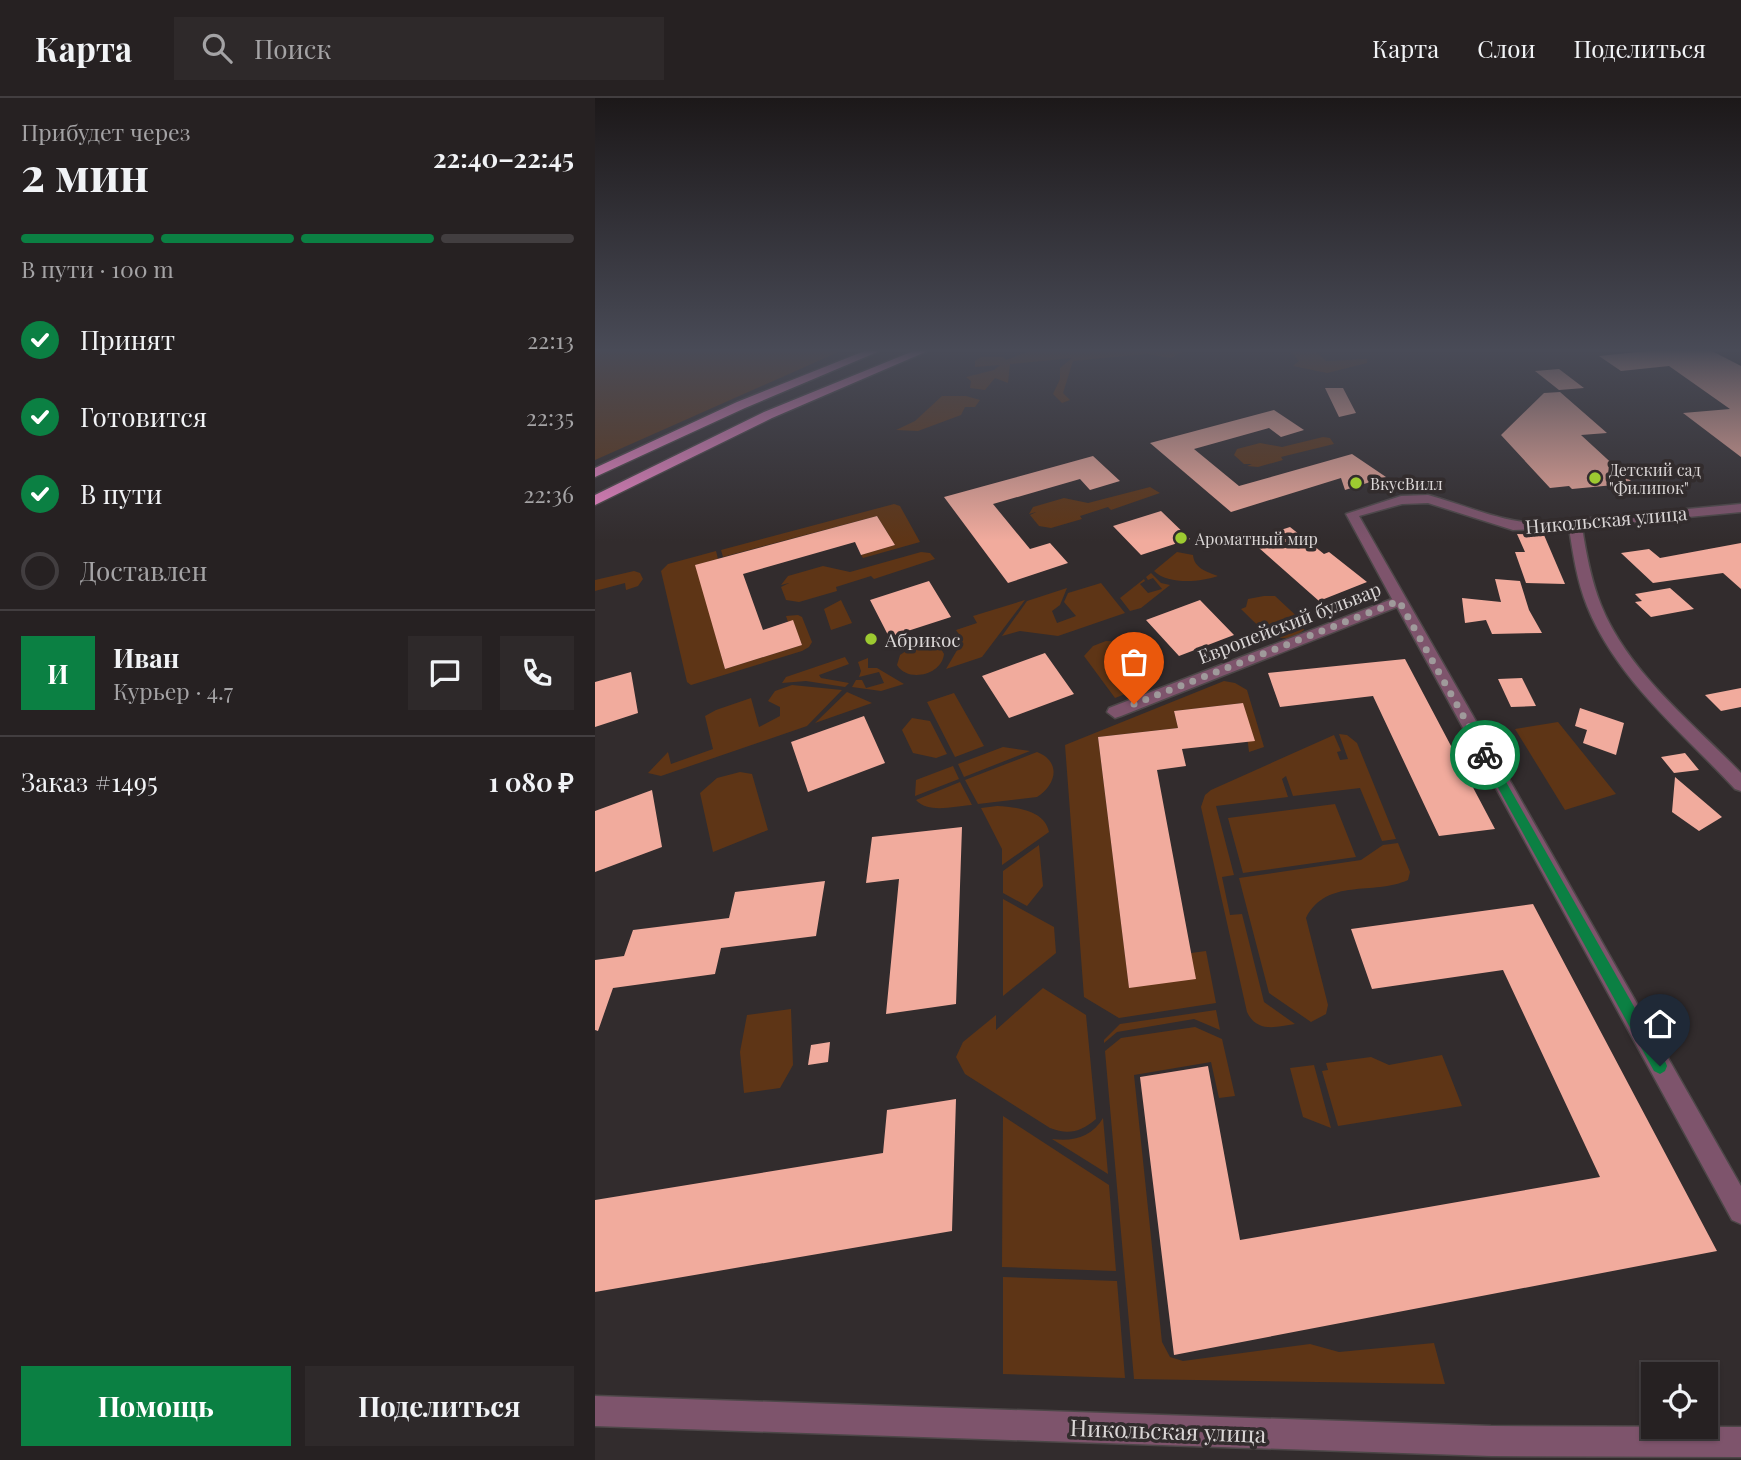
<!DOCTYPE html>
<html lang="ru">
<meta charset="utf-8">
<style>
body{margin:0;font-family:"Playfair Display",serif;background:#2e292a;color:#f1f3f6;height:100vh;display:flex;flex-direction:column;font-size:26px;white-space:nowrap}
*{box-sizing:border-box;margin:0}
p{font-size:23px;color:#a4a3a5}
.icon{flex:none;width:38px;height:38px;fill:none;stroke:currentColor;stroke-width:2;stroke-linecap:round;stroke-linejoin:round}
.map{position:relative;flex:1;overflow:hidden}
.panel{display:flex;flex-direction:column;background:#262122;width:595px}
.panel>*{flex:none}
.buttons{position:absolute;left:1046px;top:1264px;display:grid;gap:14px}
.buttons a{display:grid;place-items:center;width:77px;height:77px;border-radius:0px;background:#262122;box-shadow:0 2px 5px #0004,0 0 0 2px #423e40;font-size:35px}
.pin{position:absolute;display:grid;place-items:center;width:60px;height:60px;color:#fff;margin:-72px -30px;border-radius:50% 50% 50% 0;rotate:-45deg;box-shadow:0 0 7px #0007}
.pin .icon{rotate:45deg}
.courier{position:absolute;display:grid;place-items:center;width:70px;height:70px;margin:-35px;border:5px solid #0b8043;border-radius:50%;background:#fff;color:#222;box-shadow:0 2px 9px #0007}
.summary em{font-style:normal;font-weight:700}
.summary div{display:flex;flex-direction:column-reverse}
.summary{display:flex;align-items:center;justify-content:space-between;height:119px;padding:0 21px}
h1{font-size:46px;font-weight:700;line-height:52px}
.bar{display:grid;grid-template-columns:repeat(4,1fr);gap:10px 7px;align-content:center;height:84px;padding:0 21px}
.bar i{height:9px;border-radius:5px;background:#423e40}
.bar .selected{background:#0b8043}
.bar p{grid-column:span 4}
.line{display:flex;align-items:center;gap:18px;padding:0 21px;border-top:2px solid #423e40}
.line div{flex:1}
.round{display:grid;place-items:center;flex:none;width:74px;height:74px;border-radius:0px;background:#2e292a}
ol{padding:0 21px;list-style:none}
li{display:flex;align-items:center;gap:21px;height:77px}
li p{margin-inline-start:auto}
li .icon{padding:7px;border-radius:50%;background:#0b8043;color:#fff;stroke-width:4}
li:last-child{color:#a4a3a5}
li i{width:38px;height:38px;border:4px solid #423e40;border-radius:50%}
.button{display:flex;gap:14px;margin-top:auto;padding:14px 21px}
.button a{flex:1;height:80px;border-radius:0px;background:#0b8043;color:#fff;font-size:28px;font-weight:700;line-height:80px;text-align:center}
.button a+a{background:#2e292a;color:#f1f3f6}
header{display:flex;align-items:center;gap:42px;box-sizing:border-box;height:98px;padding:0 35px;background:#262122;border-bottom:2px solid #423e40}
header strong{font-size:33px}
nav{display:flex;gap:38px;margin-inline-start:auto;font-size:24px}
.search{width:490px;height:63px;background:#2e292a;display:flex;align-items:center;gap:18px;box-sizing:border-box;padding:0 24px;border-radius:0px;color:#a4a3a5;font-size:26px}
main{display:flex;flex:1;min-height:0}
.map>svg:first-child{display:block}
.green{fill:#5e3516}
.building{fill:#f1ab9d}
.lines{fill:none;stroke-linecap:round;stroke-linejoin:round}
.minor-casing{stroke:#4d4748;stroke-width:3}
.highway-casing{stroke:#4d4748;stroke-width:3}
.minor{fill:#7e546c;fill-rule:evenodd}
.highway{fill:#eb84c3;fill-rule:evenodd}
.route{fill:#0b8043}
.done{stroke:#9f9a9b;stroke-width:7;stroke-dasharray:0 12.6}
.poi-dot{fill:#9dca31;stroke:#322c2d;stroke-width:2.5}
.labels{text-anchor:middle;dominant-baseline:central;stroke-width:7;stroke-linejoin:round;paint-order:stroke}
.far-poi-label{font-size:16px;fill:#dad6d6;stroke:#322c2d;text-anchor:start}
.street-label{font-size:19px;fill:#dad6d6;stroke:#322c2d}
.poi-label{font-size:19px;fill:#dad6d6;stroke:#322c2d;text-anchor:start}
.near-street-label{font-size:23px;fill:#dad6d6;stroke:#322c2d}
</style>
<header>
<strong>Карта</strong>
<div class="search"><svg class="icon" aria-label="search" viewBox="0 0 24 24"><circle cx="10" cy="10" r="6"/><path d="M15 15l6 6"/></svg>Поиск</div>
<nav><a>Карта</a><a>Слои</a><a>Поделиться</a></nav>
</header>
<main>
<section class="panel">
<div class="summary"><div><h1>2 мин</h1><p>Прибудет через</p></div><em>22:40–22:45</em></div>
<div class="bar"><i class="selected"></i><i class="selected"></i><i class="selected"></i><i></i><p>В пути · 100 m</p></div>
<ol>
<li><svg class="icon" aria-label="check" viewBox="0 0 24 24"><path d="M5 12l5 5 9-10"/></svg>Принят<p>22:13</p></li>
<li><svg class="icon" aria-label="check" viewBox="0 0 24 24"><path d="M5 12l5 5 9-10"/></svg>Готовится<p>22:35</p></li>
<li><svg class="icon" aria-label="check" viewBox="0 0 24 24"><path d="M5 12l5 5 9-10"/></svg>В пути<p>22:36</p></li>
<li><i></i>Доставлен</li>
</ol>
<div class="line" style="height:126px"><b class="round" style="background:#0b8043;color:#fff">И</b><div><b>Иван</b><p>Курьер · 4.7</p></div><a class="round"><svg class="icon" aria-label="chat" viewBox="0 0 24 24"><path d="M4 5h16v11H9l-5 4z"/></svg></a><a class="round"><svg class="icon" aria-label="phone" viewBox="0 0 24 24"><path d="M5 4h4l2 5-3 2q2 4 5 5l2-3 5 2v4C11 20 4 13 5 4z"/></svg></a></div>
<div class="line" style="height:91px"><div>Заказ #1495</div><b>1 080 ₽</b></div>
<div class="button"><a>Помощь</a><a>Поделиться</a></div>
</section>
<div class="map">
<svg width="1146" height="1362" viewBox="0 0 1146 1362">
<rect width="100%" height="100%" fill="#322c2d"/>
<path class="green" d="M 0,252 L 248,252 L 0,362 Z
M 437,252 L 592,252 L 576,260 L 551,256 L 478,263 L 468,295 L 475,302 L 467,305 L 458,296 L 465,281 L 465,270 L 477,260 L 415,266 L 413,285 L 400,280 L 390,292 L 375,290 L 376,283 L 371,279 L 399,272 L 405,267 L 380,269 L 380,263 L 386,259 L 408,259 L 411,262 Z
M 694,252 L 719,252 L 731,263 L 772,261 L 772,265 L 732,275 L 698,268 L 704,263 Z
M 347,298 L 371,298 L 385,302 L 380,309 L 370,309 L 366,317 L 323,333 L 301,332 L 320,323 Z
M 728,339 L 735,340 L 739,346 L 686,359 L 688,362 L 663,369 L 652,368 L 657,366 L 649,366 L 639,357 L 642,351 L 665,345 L 687,349 Z
M 555,389 L 565,395 L 516,412 L 513,409 L 485,418 L 487,421 L 456,430 L 444,428 L 435,417 L 441,414 L 434,416 L 438,409 L 469,400 L 493,405 Z
M 299,406 L 305,408 L 325,444 L 268,460 L 266,457 L 300,447 L 282,418 L 128,459 L 126,452 Z
M 121,453 L 123,461 L 101,467 L 130,571 L 207,547 L 198,523 L 193,524 L 191,518 L 203,517 L 207,519 L 217,544 L 214,549 L 207,553 L 96,587 L 92,584 L 66,473 L 73,466 Z
M 326,454 L 335,455 L 340,461 L 279,481 L 276,478 L 241,489 L 242,493 L 204,504 L 191,502 L 186,489 L 194,485 L 186,487 L 193,478 L 228,468 L 255,474 Z
M 582,454 L 598,457 C 599,470 612,474 623,478 C 606,484 573,487 559,473 Z
M 39,473 L 45,475 L 48,481 L 43,488 L 31,492 L 30,485 L 0,493 L 0,482 Z
M 556,475 L 566,485 L 575,487 L 546,510 L 535,513 L 525,500 L 549,481 L 550,483 L 545,486 L 553,495 L 567,491 L 558,480 L 553,482 L 551,479 Z
M 506,485 L 530,515 L 463,538 L 425,533 L 407,538 L 432,503 L 472,490 L 465,507 L 457,513 L 462,525 L 481,518 L 469,504 L 473,495 Z
M 669,498 L 680,498 L 708,524 L 709,532 C 683,553 665,529 646,511 L 651,509 L 653,501 Z
M 246,502 L 257,525 L 236,532 L 229,511 Z
M 430,502 L 387,559 L 351,571 L 368,542 L 361,532 L 382,525 L 378,518 Z
M 511,543 L 528,544 L 561,584 L 520,600 L 489,558 L 498,548 Z
M 333,547 L 346,551 L 349,556 C 347,577 313,585 302,567 L 305,557 L 317,549 Z
M 250,559 L 254,566 L 224,577 L 226,580 L 254,585 L 250,589 L 211,583 L 187,585 L 191,579 Z
M 273,560 L 273,570 L 282,570 L 309,586 L 286,593 L 257,589 L 261,582 L 267,582 L 271,590 L 289,585 L 284,574 L 264,579 L 266,573 L 263,564 Z
M 629,583 L 640,585 L 652,592 L 669,649 L 654,654 L 648,605 L 579,613 L 583,630 L 503,639 L 534,889 L 596,855 L 611,853 L 621,905 L 524,920 L 489,899 L 470,647 Z
M 197,587 L 247,592 L 212,628 L 66,678 L 53,675 L 73,654 L 76,666 L 118,651 L 110,618 L 121,612 L 156,600 L 164,629 L 185,618 L 185,609 L 173,603 L 180,593 Z
M 252,594 L 277,605 L 220,625 Z
M 359,595 L 389,648 L 360,659 L 332,604 Z
M 317,620 L 335,623 L 352,656 L 341,660 L 318,655 L 307,632 Z
M 963,624 L 1021,696 L 970,712 L 920,631 Z
M 744,636 L 752,637 L 762,645 L 801,741 L 787,743 L 765,690 L 698,698 L 691,678 L 687,681 L 693,699 L 621,708 L 639,777 L 627,779 L 635,817 L 647,816 L 669,904 L 700,926 C 681,929 662,935 652,914 L 606,709 L 610,697 L 616,692 L 739,637 L 746,653 L 742,654 L 745,662 L 753,661 Z
M 408,649 L 435,653 L 369,679 L 363,666 Z
M 442,654 C 467,664 461,687 442,699 L 383,706 L 370,682 Z
M 358,668 L 364,681 L 320,698 L 321,682 Z
M 145,674 L 157,676 L 173,732 L 118,754 L 105,695 L 122,680 Z
M 365,684 L 377,707 C 359,708 334,716 321,702 Z
M 740,706 L 761,759 L 648,775 L 633,720 Z
M 402,708 C 421,709 450,712 454,734 L 407,767 L 407,751 L 386,710 Z
M 803,745 L 815,774 L 813,782 C 778,798 732,779 711,820 L 733,907 L 731,916 L 716,924 L 674,895 L 644,780 L 766,762 L 788,747 Z
M 444,747 L 448,788 L 432,808 L 408,795 L 408,773 Z
M 408,801 L 459,829 L 461,855 L 408,898 Z
M 448,890 L 491,917 L 501,1021 C 486,1034 473,1037 455,1030 L 370,976 L 361,959 L 368,944 L 401,917 L 401,932 Z
M 196,911 L 198,967 L 185,990 L 149,995 L 145,954 L 152,917 Z
M 621,912 L 625,932 L 599,921 L 522,934 L 509,945 L 509,942 L 525,926 Z
M 600,929 L 627,941 L 640,998 L 624,1000 L 616,964 L 539,977 L 567,1244 L 575,1259 L 588,1263 L 715,1246 L 744,1254 L 839,1245 L 850,1286 L 539,1281 L 510,953 L 526,940 Z
M 847,957 L 867,1008 L 743,1028 L 727,973 L 733,972 L 731,965 L 776,959 L 794,967 Z
M 719,967 L 736,1030 L 708,1019 L 695,970 Z
M 408,1018 L 514,1087 L 521,1173 L 407,1169 Z
M 508,1020 L 513,1076 L 457,1041 C 478,1044 497,1039 508,1020 Z
M 408,1179 L 522,1183 L 530,1280 L 408,1276 Z"/>
<path class="building" d="M 1051,252 L 1115,252 L 1146,268 L 1146,359 L 1088,315 L 1135,311 L 1074,268 L 1026,273 L 1004,258 L 1053,253 Z
M 964,271 L 989,290 L 964,292 L 940,273 Z
M 730,290 L 748,290 L 761,315 L 744,319 Z
M 965,294 L 1012,335 L 986,337 L 1036,383 L 1016,385 L 1019,387 L 977,391 L 974,388 L 955,390 L 906,337 L 949,295 Z
M 679,312 L 709,332 L 686,339 L 674,330 L 599,351 L 644,388 L 757,356 L 791,379 L 750,392 L 746,380 L 636,414 L 555,345 Z
M 498,358 L 525,383 L 495,392 L 485,381 L 398,406 L 435,451 L 455,445 L 473,465 L 413,485 L 349,399 Z
M 566,413 L 595,441 L 546,457 L 518,428 Z
M 282,418 L 300,447 L 266,457 L 260,444 L 148,476 L 168,532 L 198,522 L 207,547 L 130,571 L 100,467 Z
M 695,429 L 729,456 L 734,454 L 772,484 L 724,503 L 655,442 Z
M 922,436 L 949,437 L 970,486 L 931,485 L 920,454 L 930,454 Z
M 1146,445 L 1146,491 L 1128,475 L 1058,485 L 1026,455 L 1054,451 L 1065,460 Z
M 900,481 L 925,483 L 934,512 L 947,535 L 897,536 L 891,522 L 870,525 L 867,500 L 906,504 Z
M 334,483 L 356,519 L 294,539 L 275,502 Z
M 1075,490 L 1099,511 L 1056,519 L 1040,504 L 1047,503 L 1040,496 Z
M 605,502 L 639,537 L 584,558 L 551,522 Z
M 450,555 L 479,596 L 414,620 L 387,578 Z
M 810,561 L 900,731 L 844,738 L 778,598 L 685,609 L 673,575 Z
M 36,574 L 43,615 L 0,629 L 0,584 Z
M 927,580 L 941,608 L 916,609 L 903,581 Z
M 1146,590 L 1146,609 L 1126,613 L 1110,597 Z
M 648,605 L 660,643 L 587,651 L 591,668 L 562,672 L 601,881 L 534,890 L 503,639 L 583,630 L 579,613 Z
M 985,610 L 1029,625 L 1021,657 L 988,645 L 992,632 L 980,628 Z
M 269,618 L 290,665 L 213,694 L 196,644 Z
M 1090,655 L 1104,672 L 1079,675 L 1066,659 Z
M 1080,679 L 1127,719 L 1104,733 L 1077,714 Z
M 57,692 L 67,749 L 0,774 L 0,713 Z
M 367,729 L 361,906 L 291,916 L 304,781 L 271,785 L 277,739 Z
M 230,783 L 221,838 L 126,850 L 120,876 L 18,890 L 3,933 L 0,932 L 0,862 L 29,858 L 38,832 L 134,820 L 140,794 Z
M 938,806 L 1122,1153 L 579,1257 L 545,979 L 613,968 L 645,1142 L 1005,1079 L 908,872 L 777,891 L 756,831 Z
M 235,944 L 233,964 L 213,967 L 216,947 Z
M 361,1001 L 357,1133 L 0,1194 L 0,1102 L 288,1055 L 292,1012 Z"/>
<g class="lines">
<defs>
<path id="minor" d="M 833,397 C 870,407 905,424 943,425 L 1146,406 L 1146,414 L 987,429 C 991,455 996,482 1006,507 C 1033,574 1097,624 1146,675 L 1146,693 L 1140,691 C 1088,635 1021,581 992,508 C 982,483 978,456 974,430 L 918,432 L 833,405 L 807,406 L 764,418 L 1146,1088 L 1146,1126 L 1137,1122 L 802,509 L 526,618 L 520,620 L 512,614 L 514,610 L 797,501 L 751,416 L 806,398 Z
M 0,1298 L 896,1328 L 1146,1329 L 1146,1359 L 896,1358 L 0,1328 Z"/>
<path id="highway" d="M 272,252 L 287,252 L 150,310 L 0,379 L 0,370 L 142,304 Z
M 321,252 L 335,252 L 177,320 L 0,407 L 0,397 L 169,314 Z"/>
</defs>
<use href="#minor" class="minor-casing"/>
<use href="#highway" class="highway-casing"/>
<use href="#minor" class="minor"/>
<use href="#highway" class="highway"/>
</g>
<linearGradient id="sky" x2="0" y2="1"><stop stop-color="#1c1819"/><stop offset="0.57" stop-color="#494b57"/><stop offset="1" stop-color="#494b57" stop-opacity="0"/></linearGradient>
<rect width="1146" height="443" fill="url(#sky)"/>
<path class="route" d="M 890,652 L 894,654 L 1070,963 L 1072,968 L 1070,973 L 1065,976 L 1059,973 L 885,657 Z"/>
<g class="lines">
<path class="done" d="M 539,606 L 804,503 L 890,657"/>
</g>
<g class="poi-dot">
<circle cx="1000" cy="380" r="7"/>
<circle cx="761" cy="385" r="7"/>
<circle cx="586" cy="440" r="7"/>
<circle cx="276" cy="541" r="7"/>
</g>
<g class="labels">
<g class="far-poi-label">
<text x="1014" y="371">Детский сад<tspan x="1014" dy="18">"Филипок"</tspan></text>
<text x="775" y="385">ВкусВилл</text>
<text x="600" y="440">Ароматный мир</text>
</g>
<g class="street-label">
<text transform="translate(1011 421) rotate(-5)">Никольская улица</text>
<text transform="translate(694 524) rotate(-21)">Европейский бульвар</text>
</g>
<g class="poi-label">
<text x="290" y="541">Абрикос</text>
</g>
<g class="near-street-label">
<text transform="translate(573 1332) rotate(2)">Никольская улица</text>
</g>
</g>
</svg>
<div class="buttons">
<a><svg class="icon" aria-label="locate" viewBox="0 0 24 24"><circle cx="12" cy="12" r="6"/><path d="M12 2v4M12 18v4M2 12h4M18 12h4"/></svg></a>
</div>
<div class="pin" style="left:539px;top:606px;background:#ea580c"><svg class="icon" aria-label="bag" viewBox="0 0 24 24"><path d="M5 8h14l-1 12H6zM9 8a3 3 0 0 1 6 0"/></svg></div>
<div class="pin" style="left:1065px;top:968px;background:#1f2937"><svg class="icon" aria-label="home" viewBox="0 0 24 24"><path d="M3 11l9-7 9 7M6 9v11h12V9"/></svg></div>
<div class="courier" style="left:890px;top:657px"><svg class="icon" aria-label="bike" viewBox="0 0 24 24"><circle cx="6" cy="16" r="4"/><circle cx="18" cy="16" r="4"/><path d="M6 16l4-8h5l3 8M10 8l3 8H6M13 5h3"/></svg></div>
</div>
</main>
